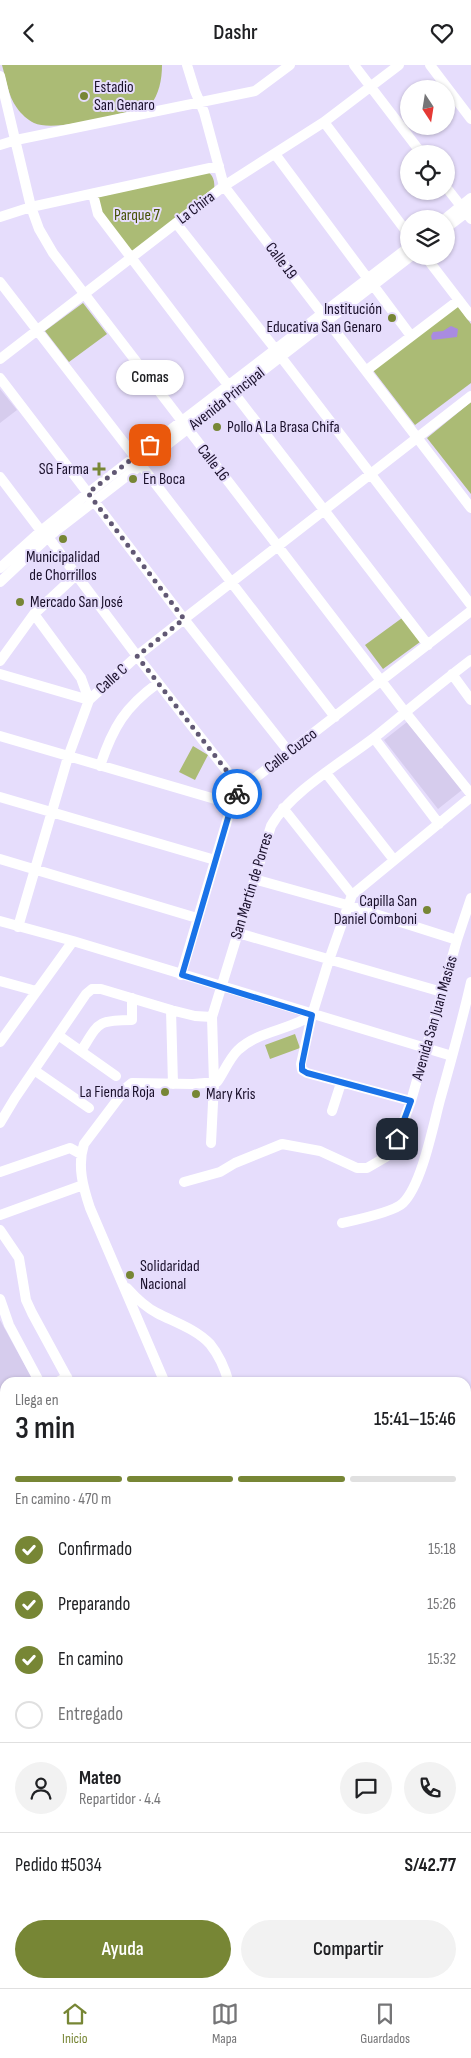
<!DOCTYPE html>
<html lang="es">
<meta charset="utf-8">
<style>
body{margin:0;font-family:"Sofia Sans Condensed",sans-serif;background:#f2f2f2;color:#202124;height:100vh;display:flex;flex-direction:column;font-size:19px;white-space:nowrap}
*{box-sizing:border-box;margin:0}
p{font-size:16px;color:#757577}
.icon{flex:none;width:28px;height:28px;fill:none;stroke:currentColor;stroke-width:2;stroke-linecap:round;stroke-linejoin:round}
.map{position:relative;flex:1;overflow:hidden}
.sheet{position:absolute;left:0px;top:1312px;width:471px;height:611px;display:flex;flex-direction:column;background:#fff;border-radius:15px 15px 0 0;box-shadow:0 1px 4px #0004}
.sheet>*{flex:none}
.needle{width:32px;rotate:168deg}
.buttons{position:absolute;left:400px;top:15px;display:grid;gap:10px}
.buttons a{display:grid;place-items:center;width:55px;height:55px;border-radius:50%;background:#fff;box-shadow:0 1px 4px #0004;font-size:25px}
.pin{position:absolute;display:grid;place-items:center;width:42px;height:42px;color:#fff;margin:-21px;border-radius:10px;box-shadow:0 2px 8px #0006}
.courier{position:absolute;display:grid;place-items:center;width:50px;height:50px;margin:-25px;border:4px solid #1a73e8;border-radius:50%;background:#fff;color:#222;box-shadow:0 1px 6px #0007}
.bubble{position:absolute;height:35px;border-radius:18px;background:#fff;box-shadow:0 1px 4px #0004;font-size:16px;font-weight:600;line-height:35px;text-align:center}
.headline em{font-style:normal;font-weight:600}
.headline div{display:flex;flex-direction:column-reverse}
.headline{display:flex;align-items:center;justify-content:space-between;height:85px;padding:0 15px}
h1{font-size:32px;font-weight:600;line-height:38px}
.bar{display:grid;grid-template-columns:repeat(4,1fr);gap:8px 5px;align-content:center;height:60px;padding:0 15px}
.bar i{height:6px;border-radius:4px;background:#e0e0e0}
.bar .on{background:#778635}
.bar p{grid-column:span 4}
.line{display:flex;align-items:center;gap:12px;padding:0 15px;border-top:1px solid #e0e0e0}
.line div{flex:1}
.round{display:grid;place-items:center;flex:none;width:52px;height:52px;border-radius:26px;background:#f2f2f2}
ol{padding:0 15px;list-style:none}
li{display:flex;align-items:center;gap:15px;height:55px}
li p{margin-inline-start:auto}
li .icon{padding:5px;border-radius:50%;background:#778635;color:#fff;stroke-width:4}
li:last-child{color:#757577}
li i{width:28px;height:28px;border:2px solid #e0e0e0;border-radius:50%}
.action{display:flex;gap:10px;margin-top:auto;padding:10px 15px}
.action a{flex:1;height:58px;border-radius:30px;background:#778635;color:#fff;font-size:20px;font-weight:600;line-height:58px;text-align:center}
.action a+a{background:#f2f2f2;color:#202124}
header{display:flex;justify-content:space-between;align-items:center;height:65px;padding:0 15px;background:#fff;font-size:22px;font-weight:600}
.tabs{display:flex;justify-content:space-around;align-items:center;height:70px;border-top:1px solid #e0e0e0;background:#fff;font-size:14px;color:#757577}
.tabs a{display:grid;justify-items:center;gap:2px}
.tabs .on{color:#778635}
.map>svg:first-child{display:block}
.built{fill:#d6cced}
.green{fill:#abbb75}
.water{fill:#a98be1}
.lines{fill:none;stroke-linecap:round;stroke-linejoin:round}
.minor{stroke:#fff;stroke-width:10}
.done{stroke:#615874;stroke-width:5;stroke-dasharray:0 9}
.route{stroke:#1a73e8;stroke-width:6}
.poi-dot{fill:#778635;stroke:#e6ddfc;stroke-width:2}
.labels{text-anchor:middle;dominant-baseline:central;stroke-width:4;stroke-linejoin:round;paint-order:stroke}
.poi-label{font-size:16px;fill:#1a102b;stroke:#e6ddfc;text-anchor:start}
.street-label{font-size:16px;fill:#1a102b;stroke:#e6ddfc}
.park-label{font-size:16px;fill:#475306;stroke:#e6ddfc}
</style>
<header><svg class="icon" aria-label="back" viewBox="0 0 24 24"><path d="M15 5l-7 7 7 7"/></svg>Dashr<svg class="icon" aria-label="heart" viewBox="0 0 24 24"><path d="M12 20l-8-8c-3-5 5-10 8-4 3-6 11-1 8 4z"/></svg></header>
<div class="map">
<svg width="471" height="1923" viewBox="0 0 471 1923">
<rect width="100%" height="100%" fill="#e6ddfc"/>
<path class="built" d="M 0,324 L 17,345 L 0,358 Z
M 407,657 L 462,725 L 438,744 L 384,675 Z
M 0,1255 L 34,1317 L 5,1318 L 5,1348 L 0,1340 Z
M 0,1834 L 5,1854 L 5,1919 L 43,1919 L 65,1923 L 0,1923 Z"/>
<path class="green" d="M 2,0 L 162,0 C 162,15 159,29 150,41 C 126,47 56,68 34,58 C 28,55 21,49 17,43 C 8,31 6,14 2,0 Z
M 208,107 C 214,111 215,118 214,125 L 132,188 L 99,143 L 98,132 Z
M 83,238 L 107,269 L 69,297 L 45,266 Z
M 457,240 L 471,259 L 471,318 L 415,360 L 372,304 Z
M 471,337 L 471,429 L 427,373 Z
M 402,553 L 420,577 L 383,604 L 365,580 Z
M 193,681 L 208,690 L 195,715 L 179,707 Z
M 295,969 L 300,983 L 270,994 L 265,980 Z"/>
<path class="water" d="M 451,261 L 458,264 L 457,272 L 432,275 L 431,271 L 433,267 L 443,266 Z"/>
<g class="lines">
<path class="minor" d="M 187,0 L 195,26 L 204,47 L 224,121 L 471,443
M 354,0 L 422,89
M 430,0 L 471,54
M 0,11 L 31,142 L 39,164 L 53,188 L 405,647 L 471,729
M 324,57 L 409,170
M 0,80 L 16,75 L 255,26 L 290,0
M 275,89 L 368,214
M 446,122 L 471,154
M 93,129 L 98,149 L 228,320
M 0,152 L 31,142 L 219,101
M 445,154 L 471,133
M 176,158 L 276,285
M 446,163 L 471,144
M 425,191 L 471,251
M 0,217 L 135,392
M 373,220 L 411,271
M 281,292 L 471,540
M 0,294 L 224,121 L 324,57 L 399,0
M 367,305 L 459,235
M 0,313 L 184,554 L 289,687
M 234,328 L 428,580
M 141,400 L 335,652
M 0,412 L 41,466
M 48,472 L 137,591 L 241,724
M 0,503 L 41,466 L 88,428 L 409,182
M 0,517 L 48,472 L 411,191
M 34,549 L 81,613 L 89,635
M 0,596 L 34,549 L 76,510
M 0,609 L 89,635
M 452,609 L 471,635
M 0,671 L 232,739
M 374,673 L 439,759
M 100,701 C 113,662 125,642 158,618
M 326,708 L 394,795
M 0,732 L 215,795
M 283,743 L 352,830
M 0,794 L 197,853
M 254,814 L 347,840 L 457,875
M 0,856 L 73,876 L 452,991
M 18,862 L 68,692 L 89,635 L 137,591 L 184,554 L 471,331
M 238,868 L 442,927
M 181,910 L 232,739 L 241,724 L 471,546
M 0,916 L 36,926
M 171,945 L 173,1019
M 58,970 L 116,1011
M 0,977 L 73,876
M 81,986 C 99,958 96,955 132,955 L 132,933
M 34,1005 L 89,1043
M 411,1036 L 307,1008 L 302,1005 L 301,999 L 312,950 L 329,895 L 352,830 L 471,732
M 332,1046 L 341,1018
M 0,1058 L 15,1033 L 86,929 L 92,924 L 101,924 L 171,945 L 195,951 L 212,952
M 211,1078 L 214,1018 L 212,952 L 271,761 C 290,727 344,696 375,672 C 407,646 438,620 471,595
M 0,1107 L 70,1083 L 81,1089
M 184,1117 L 220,1107 L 235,1098 L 282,1079 L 320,1086 L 357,1103 L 367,1103 L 386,1092 L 397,1074 L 411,1036 L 457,875 L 471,833
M 0,1150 L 83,1120
M 342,1158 C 356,1155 394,1147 403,1138 C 422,1119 433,1061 440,1035 C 451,996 462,957 471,917
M 0,1165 L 19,1193 L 26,1235 L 32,1248 L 70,1318
M 127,1223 C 136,1233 145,1242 157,1248 C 174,1257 196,1264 210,1279 C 219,1290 225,1304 229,1318
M 0,1234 L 9,1260 L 40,1318
M 56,1318 L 67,1312
M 165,1318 L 90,1143 C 83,1122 77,1101 84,1079 L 127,1022 L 132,1018 L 193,1019 L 217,1017 C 224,1007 229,994 238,985 C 258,966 290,965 312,950
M 0,1351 L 5,1360
M 0,1460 L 5,1469
M 0,1536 L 5,1533
M 0,1565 L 5,1574
M 0,1662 L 5,1671
M 466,1745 L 471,1754
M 0,1751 L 5,1749
M 466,1800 L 471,1798
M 0,1807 L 5,1825
M 466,1847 L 471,1845
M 466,1888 L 471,1897
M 134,1919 L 137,1923
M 234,1919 L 236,1923
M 291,1919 L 294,1923
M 419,1919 L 420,1923"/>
</g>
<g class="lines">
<path class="done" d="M 150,380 L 88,428 L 184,554 L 137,591 L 241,724 L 237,729"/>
<path class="route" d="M 237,729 L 232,739 L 182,910 L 312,950 L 302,999 L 302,1005 L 307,1008 L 411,1036 L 397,1074"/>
</g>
<g class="poi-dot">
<circle cx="84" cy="31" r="5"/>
<circle cx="392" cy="253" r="5"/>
<circle cx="217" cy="362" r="5"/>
<path d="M96.5 396.5h5v5h5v5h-5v5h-5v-5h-5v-5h5z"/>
<circle cx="133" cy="414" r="5"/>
<circle cx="63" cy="474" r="5"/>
<circle cx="20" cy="537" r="5"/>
<circle cx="427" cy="845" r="5"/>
<circle cx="165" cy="1027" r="5"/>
<circle cx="196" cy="1029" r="5"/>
<circle cx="130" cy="1210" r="5"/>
</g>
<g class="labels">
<g class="poi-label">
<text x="94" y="22">Estadio<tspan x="94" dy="18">San Genaro</tspan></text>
<text x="382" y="244" text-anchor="end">Institución<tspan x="382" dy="18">Educativa San Genaro</tspan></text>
<text x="227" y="362">Pollo A La Brasa Chifa</text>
<text x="89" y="404" text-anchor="end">SG Farma</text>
<text x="143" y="414">En Boca</text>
<text x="63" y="492" text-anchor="middle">Municipalidad<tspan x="63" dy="18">de Chorrillos</tspan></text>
<text x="30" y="537">Mercado San José</text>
<text x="417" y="836" text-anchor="end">Capilla San<tspan x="417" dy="18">Daniel Comboni</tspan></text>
<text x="155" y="1027" text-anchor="end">La Fienda Roja</text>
<text x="206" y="1029">Mary Kris</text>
<text x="140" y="1201">Solidaridad<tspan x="140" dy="18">Nacional</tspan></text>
</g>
<g class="street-label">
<text transform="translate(196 143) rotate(-37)">La Chira</text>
<text transform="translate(281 196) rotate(53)">Calle 19</text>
<text transform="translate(227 334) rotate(-38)">Avenida Principal</text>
<text transform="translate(213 398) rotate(52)">Calle 16</text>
<text transform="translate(112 614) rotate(-42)">Calle C</text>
<text transform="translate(291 686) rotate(-38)">Calle Cuzco</text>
<text transform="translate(252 821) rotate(-73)">San Martín de Porres</text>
<text transform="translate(435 953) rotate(-74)">Avenida San Juan Masías</text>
</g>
<g class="park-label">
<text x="137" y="150">Parque 7</text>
</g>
</g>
</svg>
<div class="buttons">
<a><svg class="needle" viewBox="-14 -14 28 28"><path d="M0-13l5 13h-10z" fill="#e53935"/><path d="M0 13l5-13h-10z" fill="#757577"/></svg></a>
<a><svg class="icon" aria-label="locate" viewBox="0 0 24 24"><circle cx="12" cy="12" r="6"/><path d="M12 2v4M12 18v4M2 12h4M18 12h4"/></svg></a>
<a><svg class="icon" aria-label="layers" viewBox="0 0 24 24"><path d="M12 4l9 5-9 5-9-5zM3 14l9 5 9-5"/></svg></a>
</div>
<div class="pin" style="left:150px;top:380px;background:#ea580c"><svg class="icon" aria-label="bag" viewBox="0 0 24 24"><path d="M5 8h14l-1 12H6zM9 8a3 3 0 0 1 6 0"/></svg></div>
<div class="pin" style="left:397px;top:1074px;background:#1f2937"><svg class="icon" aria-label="home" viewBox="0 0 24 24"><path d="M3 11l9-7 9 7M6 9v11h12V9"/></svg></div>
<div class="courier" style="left:237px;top:729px"><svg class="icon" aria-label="bike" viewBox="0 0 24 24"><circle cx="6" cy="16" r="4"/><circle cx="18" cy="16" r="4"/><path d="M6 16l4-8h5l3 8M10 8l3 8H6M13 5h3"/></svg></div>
<div class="bubble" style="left:116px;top:295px;width:68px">Comas</div>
<section class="sheet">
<div class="headline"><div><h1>3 min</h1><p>Llega en</p></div><em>15:41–15:46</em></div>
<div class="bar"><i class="on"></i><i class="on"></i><i class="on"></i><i></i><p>En camino · 470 m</p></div>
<ol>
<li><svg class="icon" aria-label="check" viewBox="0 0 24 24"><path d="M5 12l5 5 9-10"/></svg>Confirmado<p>15:18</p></li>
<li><svg class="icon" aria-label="check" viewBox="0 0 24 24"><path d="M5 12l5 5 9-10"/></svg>Preparando<p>15:26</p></li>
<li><svg class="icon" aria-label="check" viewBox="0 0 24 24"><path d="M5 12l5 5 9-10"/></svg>En camino<p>15:32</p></li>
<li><i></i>Entregado</li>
</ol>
<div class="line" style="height:90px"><a class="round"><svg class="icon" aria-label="person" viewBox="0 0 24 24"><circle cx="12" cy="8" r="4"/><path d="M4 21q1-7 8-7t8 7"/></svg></a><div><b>Mateo</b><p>Repartidor · 4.4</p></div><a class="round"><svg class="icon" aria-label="chat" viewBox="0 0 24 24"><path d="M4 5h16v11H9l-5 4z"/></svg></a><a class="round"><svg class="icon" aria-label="phone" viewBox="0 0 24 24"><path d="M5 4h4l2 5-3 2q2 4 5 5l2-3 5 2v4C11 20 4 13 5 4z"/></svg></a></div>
<div class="line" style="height:65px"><div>Pedido #5034</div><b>S/42.77</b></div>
<div class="action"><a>Ayuda</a><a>Compartir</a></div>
</section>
</div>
<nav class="tabs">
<a class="on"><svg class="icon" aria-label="home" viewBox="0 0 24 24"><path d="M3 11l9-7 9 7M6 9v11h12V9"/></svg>Inicio</a>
<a><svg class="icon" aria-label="map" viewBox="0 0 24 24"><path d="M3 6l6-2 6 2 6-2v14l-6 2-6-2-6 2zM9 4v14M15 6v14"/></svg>Mapa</a>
<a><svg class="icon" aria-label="saved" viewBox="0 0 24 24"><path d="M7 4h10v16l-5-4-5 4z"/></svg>Guardados</a>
</nav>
